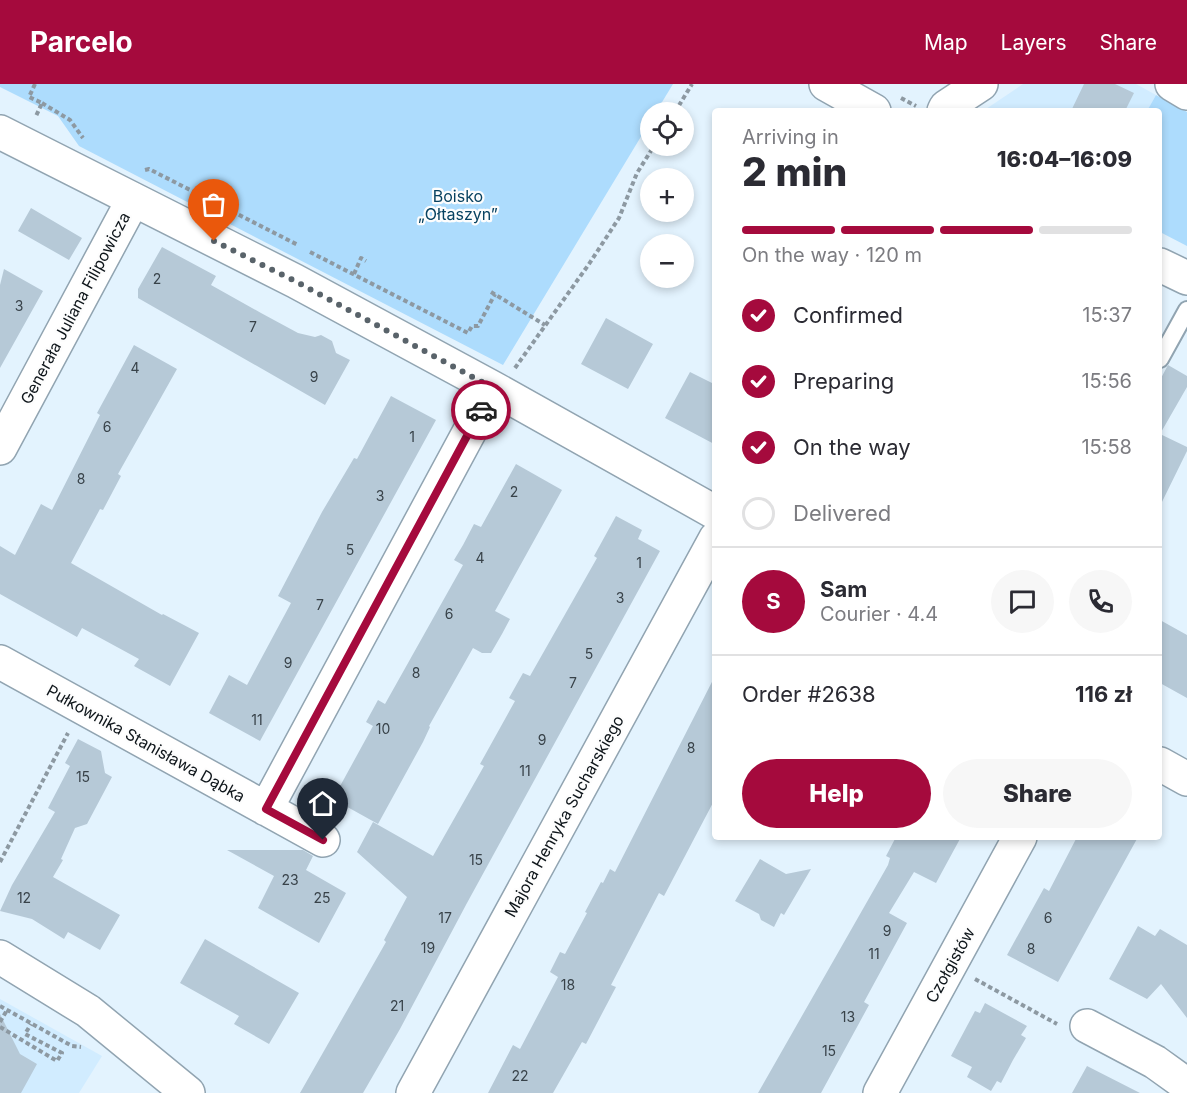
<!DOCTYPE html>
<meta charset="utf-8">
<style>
body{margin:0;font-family:Inter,sans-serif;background:#f7f7f7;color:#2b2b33;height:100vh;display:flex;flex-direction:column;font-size:22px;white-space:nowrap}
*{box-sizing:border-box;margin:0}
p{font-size:20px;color:#7c7c81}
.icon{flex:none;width:33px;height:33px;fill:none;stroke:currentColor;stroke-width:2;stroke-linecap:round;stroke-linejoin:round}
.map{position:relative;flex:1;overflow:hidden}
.sheet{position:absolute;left:712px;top:24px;width:450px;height:732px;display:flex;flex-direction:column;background:#fff;border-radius:6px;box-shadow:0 3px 9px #0003}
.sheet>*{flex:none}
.controls{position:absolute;left:640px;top:18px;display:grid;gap:12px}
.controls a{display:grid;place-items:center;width:54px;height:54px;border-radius:50%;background:#fff;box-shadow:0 3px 9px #0003;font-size:30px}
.pin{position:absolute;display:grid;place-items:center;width:51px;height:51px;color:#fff;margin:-62px -26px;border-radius:50% 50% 50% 0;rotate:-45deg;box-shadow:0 0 6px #0007}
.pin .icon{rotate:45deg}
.courier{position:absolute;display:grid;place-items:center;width:60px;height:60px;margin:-30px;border:4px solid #a50a3d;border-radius:50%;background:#fff;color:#222;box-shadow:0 2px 8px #0007}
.summary em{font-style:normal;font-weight:800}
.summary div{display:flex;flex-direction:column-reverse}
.summary{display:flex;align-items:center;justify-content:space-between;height:102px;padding:0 30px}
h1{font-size:39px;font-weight:800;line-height:45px}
.bar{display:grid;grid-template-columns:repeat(4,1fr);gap:9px 6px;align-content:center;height:72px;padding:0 30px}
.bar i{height:8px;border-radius:4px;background:#e1e1e2}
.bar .current{background:#a50a3d}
.bar p{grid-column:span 4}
.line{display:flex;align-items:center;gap:15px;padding:0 30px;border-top:2px solid #e1e1e2}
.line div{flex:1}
.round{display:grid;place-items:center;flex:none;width:63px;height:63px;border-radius:32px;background:#f7f7f7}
ol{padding:0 30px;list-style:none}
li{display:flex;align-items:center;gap:18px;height:66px}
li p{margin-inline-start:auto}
li .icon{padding:6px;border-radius:50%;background:#a50a3d;color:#fff;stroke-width:4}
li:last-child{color:#7c7c81}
li i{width:33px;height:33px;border:3px solid #e1e1e2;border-radius:50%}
.primary-button{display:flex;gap:12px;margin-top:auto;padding:12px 30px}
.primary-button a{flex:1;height:69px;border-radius:36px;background:#a50a3d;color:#fff;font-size:24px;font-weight:800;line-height:69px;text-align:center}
.primary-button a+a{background:#f7f7f7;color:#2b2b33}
header{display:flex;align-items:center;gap:36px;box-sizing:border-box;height:84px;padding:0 30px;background:#a50a3d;color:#fff}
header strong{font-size:28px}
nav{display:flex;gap:33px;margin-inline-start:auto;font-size:21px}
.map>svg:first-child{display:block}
.built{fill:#d1ecff}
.green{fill:#addcfd}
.building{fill:#b6c9d7}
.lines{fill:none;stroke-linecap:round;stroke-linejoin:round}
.service-casing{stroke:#91a4b1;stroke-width:20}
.minor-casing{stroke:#91a4b1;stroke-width:36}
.tertiary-casing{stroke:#91a4b1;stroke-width:36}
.path{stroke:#8d99a2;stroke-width:4;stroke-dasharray:4.5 3;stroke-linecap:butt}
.service{stroke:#fff;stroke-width:16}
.minor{stroke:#fff;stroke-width:33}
.tertiary{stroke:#fff;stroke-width:33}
.done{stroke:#59636a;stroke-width:6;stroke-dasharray:0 10.8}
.route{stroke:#a50a3d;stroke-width:8}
.labels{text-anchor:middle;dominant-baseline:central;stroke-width:4.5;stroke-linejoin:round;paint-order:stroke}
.number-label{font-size:14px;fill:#384249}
.park-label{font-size:16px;fill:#074261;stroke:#fdfdfd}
.street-label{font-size:16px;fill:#0e151a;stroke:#fdfdfd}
</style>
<header>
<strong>Parcelo</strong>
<nav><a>Map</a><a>Layers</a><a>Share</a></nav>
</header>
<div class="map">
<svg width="1187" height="1009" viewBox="0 0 1187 1009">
<rect width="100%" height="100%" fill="#e3f3fe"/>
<path class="built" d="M 1023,0 L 1136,0 L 1156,11 L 1147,27 L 983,27 Z
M 0,915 L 102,972 L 79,1009 L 0,1009 Z"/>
<path class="green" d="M 0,0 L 673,0 L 656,28 L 651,28 L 651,36 L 503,281 L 79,62 L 58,32 L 0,3 Z
M 1156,11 L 1187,28 L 1187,162 L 1160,148 L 1160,27 L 1147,27 Z"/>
<path class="building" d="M 1084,0 L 1115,0 L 1134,9 L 1125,27 L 1071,27 Z
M 31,124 L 82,154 L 69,176 L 18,147 Z
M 162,163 L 216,192 L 211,201 L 261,229 L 298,249 L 315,253 L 321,251 L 332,257 L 336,269 L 350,276 L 325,321 L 138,214 L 138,205 Z
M 4,185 L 43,207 L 0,284 L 0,201 Z
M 606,234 L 653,260 L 628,305 L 581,280 Z
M 134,261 L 177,285 L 118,390 L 121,392 L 103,426 L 100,425 L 71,479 L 162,531 L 163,530 L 199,549 L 170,602 L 134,582 L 139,575 L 82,544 L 77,553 L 0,510 L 0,462 L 15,471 L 41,420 L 52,426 L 100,331 L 97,329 Z
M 1168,281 L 1187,292 L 1187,303 L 1160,350 L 1187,363 L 1187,367 L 1160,422 L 1160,296 Z
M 690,288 L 716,301 L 716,361 L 665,334 Z
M 391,312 L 436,336 L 260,657 L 209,629 L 229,591 L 247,601 L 291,519 L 278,512 L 322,428 L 354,374 L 357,375 Z
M 516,380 L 562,406 L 495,527 L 510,535 L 502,550 L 491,569 L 482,569 L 473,564 L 429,642 L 430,643 L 423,658 L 378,740 L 333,715 L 373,642 L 366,638 L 378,616 L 385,620 L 463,481 L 454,476 L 463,461 L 474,440 L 481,443 Z
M 616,432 L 642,446 L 638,455 L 660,467 L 467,819 L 400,945 L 363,1009 L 300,1009 L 386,858 L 384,856 L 407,813 L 357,768 L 373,738 L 433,772 L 484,682 L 480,680 L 515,617 L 509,614 L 523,589 L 530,592 L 597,474 L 594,472 Z
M 1160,536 L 1187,551 L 1187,614 L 1160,599 Z
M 716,590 L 716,713 L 664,812 L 659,809 L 611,901 L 616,903 L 586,960 L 582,958 L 553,1009 L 488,1009 L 513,961 L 520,965 L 558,893 L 550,888 L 560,868 L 565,870 L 587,829 L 585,828 L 601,798 L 603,799 L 610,785 L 615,788 Z
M 78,655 L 101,667 L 105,689 L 112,693 L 87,740 L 75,744 L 61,775 L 63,776 L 53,793 L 120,831 L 100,866 L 68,848 L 64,855 L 32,835 L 0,827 L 12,801 L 55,728 L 48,724 L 70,682 L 65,679 Z
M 896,753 L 961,753 L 936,799 L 914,788 L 889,829 L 907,839 L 864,918 L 869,921 L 821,1009 L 758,1009 L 888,781 L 890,774 L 886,772 Z
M 1077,753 L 1138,753 L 1058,898 L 1007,871 L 1044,804 L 1049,807 Z
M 227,766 L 303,766 L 313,772 L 306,786 L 346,809 L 319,859 L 258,824 L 274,792 Z
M 760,775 L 786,790 L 811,785 L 784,831 L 781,829 L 774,843 L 761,836 L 759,830 L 735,817 Z
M 1138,842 L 1155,852 L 1160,845 L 1187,861 L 1187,934 L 1161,900 L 1147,915 L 1109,895 Z
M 205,855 L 299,909 L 269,960 L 234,940 L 239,932 L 180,899 Z
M 985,919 L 1027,942 L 1021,951 L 1026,954 L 1013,976 L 1001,999 L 997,997 L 991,1007 L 967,993 L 972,983 L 951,972 L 975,927 L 980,929 Z
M 0,930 L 20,970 L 37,980 L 21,1009 L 0,1009 Z
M 1087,982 L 1140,1009 L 1072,1009 Z"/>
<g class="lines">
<defs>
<path id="service" d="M 1160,275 L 1187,226"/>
<path id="minor" d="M 1172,0 L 1187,9
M 944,27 L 946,23 L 981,0
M 0,48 L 295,197 L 493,304 L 716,429
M 0,364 L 133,116
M 0,578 L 323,756
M 1160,680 L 1187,695
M 266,725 L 493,304
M 0,873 L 88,927 L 188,1009
M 1087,942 L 1155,978 L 1187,1001
M 413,1009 L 716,454
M 880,1009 L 1020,753"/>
<path id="tertiary" d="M 826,0 L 874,27
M 1160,181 L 1187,194"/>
</defs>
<use href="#service" class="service-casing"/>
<use href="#minor" class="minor-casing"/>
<use href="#tertiary" class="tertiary-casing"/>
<path class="path" d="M 35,0 L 29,13 L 42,19 L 36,32
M 901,14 L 916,22
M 42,19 L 70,36 L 83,54
M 675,28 L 692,0
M 145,86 L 149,85 L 298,161
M 310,168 L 468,249 L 472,242 L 478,242 L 495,210
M 354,190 L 361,174 L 366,177
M 491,208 L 545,241
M 515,284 L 589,180 L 619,134 L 637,89 L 654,62
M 0,778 L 68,649
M 975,895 L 1057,940
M 0,922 L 72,962 L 81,963
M 0,938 L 7,926
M 0,943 L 57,977 L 62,969 L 25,950 L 31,940"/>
<use href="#service" class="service"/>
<use href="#minor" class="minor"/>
<use href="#tertiary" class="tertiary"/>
</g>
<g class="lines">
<path class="done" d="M 214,157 L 295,197 L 493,304 L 481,326"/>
<path class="route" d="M 323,756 L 266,725 L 481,326"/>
</g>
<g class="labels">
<g class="number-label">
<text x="157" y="194">2</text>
<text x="19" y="221">3</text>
<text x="253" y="242">7</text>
<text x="135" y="283">4</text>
<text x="314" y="292">9</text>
<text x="107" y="342">6</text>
<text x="412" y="352">1</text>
<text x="81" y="394">8</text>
<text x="514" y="407">2</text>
<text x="380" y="411">3</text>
<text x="350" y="465">5</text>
<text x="480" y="473">4</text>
<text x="639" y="478">1</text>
<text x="620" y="513">3</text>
<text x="320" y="520">7</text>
<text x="449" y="529">6</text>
<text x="589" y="569">5</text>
<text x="288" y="578">9</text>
<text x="416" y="588">8</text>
<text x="573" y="598">7</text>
<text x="257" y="635">11</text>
<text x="383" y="644">10</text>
<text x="542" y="655">9</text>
<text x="691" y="663">8</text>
<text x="525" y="686">11</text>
<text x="83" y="692">15</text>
<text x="476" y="775">15</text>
<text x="290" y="795">23</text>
<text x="24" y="813">12</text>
<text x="322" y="813">25</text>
<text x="445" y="833">17</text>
<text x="1048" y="833">6</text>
<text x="887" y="846">9</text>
<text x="428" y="863">19</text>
<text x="1031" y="864">8</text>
<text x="874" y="869">11</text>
<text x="568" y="900">18</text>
<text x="397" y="921">21</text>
<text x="848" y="932">13</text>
<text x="829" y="966">15</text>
<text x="520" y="991">22</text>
</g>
<g class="park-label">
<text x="458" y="112">Boisko<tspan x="458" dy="18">„Ołtaszyn”</tspan></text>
</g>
<g class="street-label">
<text transform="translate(75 224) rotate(-62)">Generała Juliana Filipowicza</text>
<text transform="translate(146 659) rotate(29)">Pułkownika Stanisława Dąbka</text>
<text transform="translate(564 732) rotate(-61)">Majora Henryka Sucharskiego</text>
<text transform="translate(950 881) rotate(-61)">Czołgistów</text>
</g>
</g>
</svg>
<div class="controls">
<a><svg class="icon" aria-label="locate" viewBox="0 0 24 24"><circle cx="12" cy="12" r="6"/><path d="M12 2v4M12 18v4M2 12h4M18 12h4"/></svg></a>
<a>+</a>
<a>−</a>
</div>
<div class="pin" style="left:214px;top:157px;background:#ea580c"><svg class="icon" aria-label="bag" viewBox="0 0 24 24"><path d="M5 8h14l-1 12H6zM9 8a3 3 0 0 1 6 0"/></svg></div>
<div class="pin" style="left:323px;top:756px;background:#1f2937"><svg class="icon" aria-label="home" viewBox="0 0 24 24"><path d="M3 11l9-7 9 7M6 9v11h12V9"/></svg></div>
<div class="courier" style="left:481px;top:326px"><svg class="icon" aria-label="car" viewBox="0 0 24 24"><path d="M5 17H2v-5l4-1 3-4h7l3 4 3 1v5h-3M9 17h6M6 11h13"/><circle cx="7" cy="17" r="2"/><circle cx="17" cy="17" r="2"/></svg></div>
<section class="sheet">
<div class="summary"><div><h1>2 min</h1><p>Arriving in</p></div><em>16:04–16:09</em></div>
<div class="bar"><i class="current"></i><i class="current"></i><i class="current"></i><i></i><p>On the way · 120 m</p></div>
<ol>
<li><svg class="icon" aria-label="check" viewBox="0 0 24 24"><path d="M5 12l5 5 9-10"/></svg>Confirmed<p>15:37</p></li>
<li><svg class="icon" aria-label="check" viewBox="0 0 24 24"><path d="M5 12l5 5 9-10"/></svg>Preparing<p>15:56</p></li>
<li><svg class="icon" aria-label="check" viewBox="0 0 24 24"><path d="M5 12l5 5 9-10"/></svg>On the way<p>15:58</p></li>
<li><i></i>Delivered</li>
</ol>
<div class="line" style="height:108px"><b class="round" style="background:#a50a3d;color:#fff">S</b><div><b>Sam</b><p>Courier · 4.4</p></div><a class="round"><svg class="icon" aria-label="chat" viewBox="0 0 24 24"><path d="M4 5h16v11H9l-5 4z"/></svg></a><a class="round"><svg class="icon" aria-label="phone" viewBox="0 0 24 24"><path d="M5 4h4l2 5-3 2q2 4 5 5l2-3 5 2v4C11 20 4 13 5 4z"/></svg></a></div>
<div class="line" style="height:78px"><div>Order #2638</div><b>116 zł</b></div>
<div class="primary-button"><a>Help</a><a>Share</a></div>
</section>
</div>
